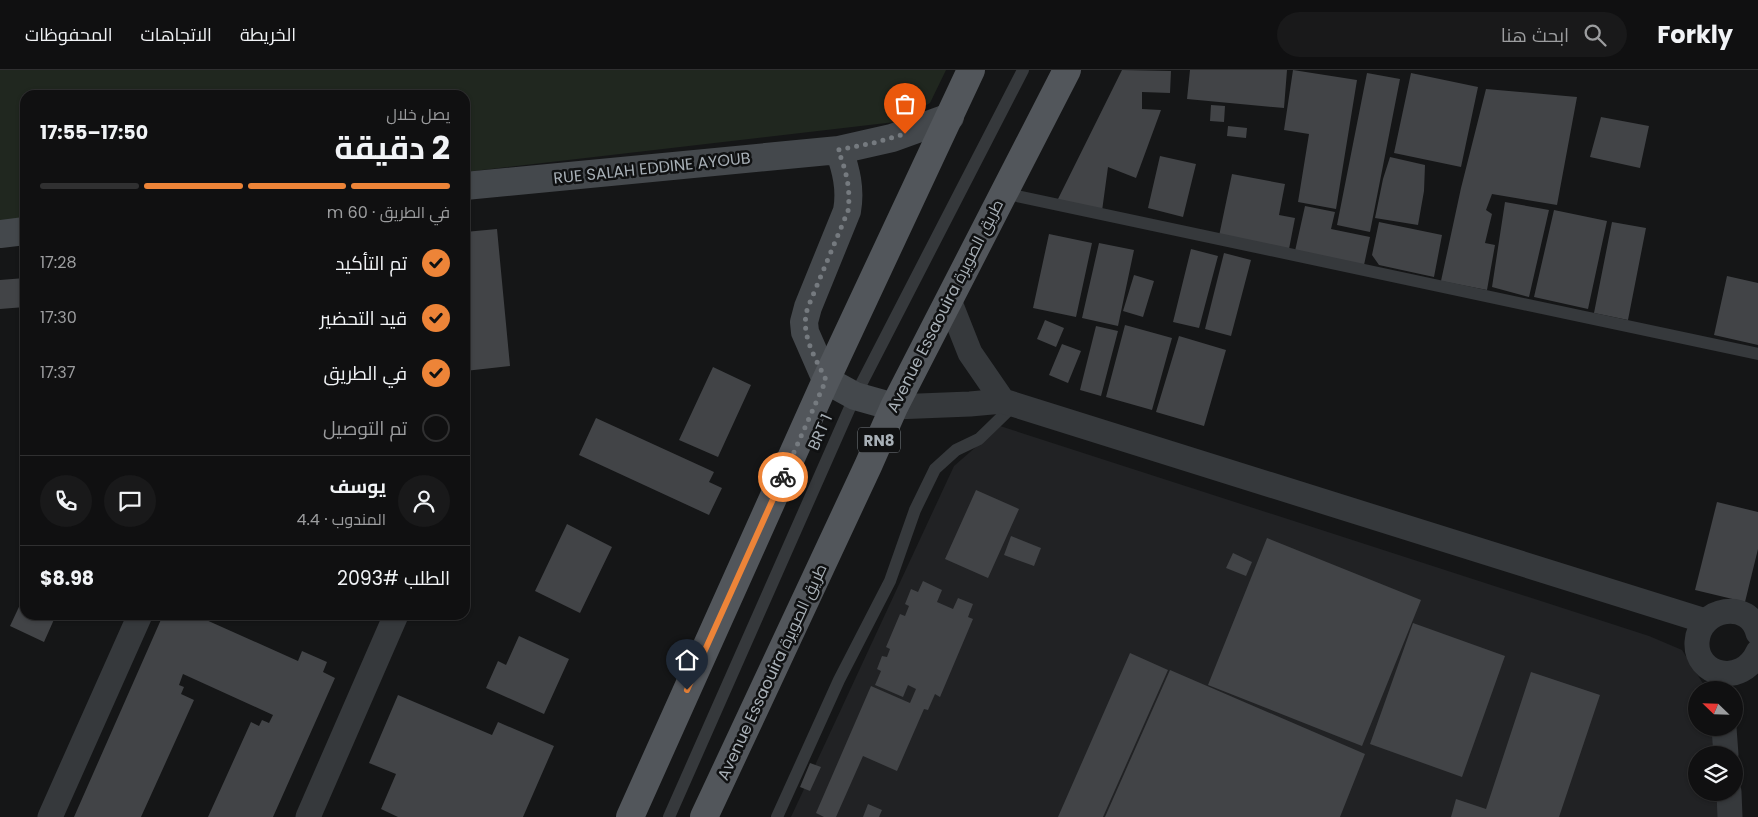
<!DOCTYPE html>
<html lang="ar">
<meta charset="utf-8">
<style>
body{margin:0;font-family:Poppins,Cairo,sans-serif;background:#19191a;color:#f1f3f6;direction:rtl;height:100vh;display:flex;flex-direction:column;font-size:19px;white-space:nowrap}
*{box-sizing:border-box;margin:0}
p{font-size:16px;color:#9c9d9f}
.icon{flex:none;width:28px;height:28px;fill:none;stroke:currentColor;stroke-width:2;stroke-linecap:round;stroke-linejoin:round}
.map{position:relative;flex:1;overflow:hidden;direction:ltr}
.panel{position:absolute;left:20px;top:20px;width:450px;height:530px;display:flex;flex-direction:column;background:#101011;border-radius:15px;box-shadow:0 1px 4px #0004,0 0 0 1px #303031;direction:rtl}
.panel>*{flex:none}
.needle{width:32px;rotate:293deg}
.buttons{position:absolute;left:1688px;top:611px;display:grid;gap:10px}
.buttons a{display:grid;place-items:center;width:55px;height:55px;border-radius:50%;background:#101011;box-shadow:0 1px 4px #0004,0 0 0 1px #303031;font-size:25px}
.pin{position:absolute;display:grid;place-items:center;width:42px;height:42px;color:#fff;margin:-51px -21px;border-radius:50% 50% 50% 0;rotate:-45deg;box-shadow:0 0 5px #0007}
.pin .icon{rotate:45deg}
.courier{position:absolute;display:grid;place-items:center;width:50px;height:50px;margin:-25px;border:4px solid #ed8438;border-radius:50%;background:#fff;color:#222;box-shadow:0 1px 6px #0007}
.summary em{font-style:normal;font-weight:700}
.summary div{display:flex;flex-direction:column-reverse}
.summary{display:flex;align-items:center;justify-content:space-between;height:85px;padding:0 20px}
h1{font-size:32px;font-weight:700;line-height:38px}
.bar{display:grid;grid-template-columns:repeat(4,1fr);gap:8px 5px;align-content:center;height:60px;padding:0 20px}
.bar i{height:6px;border-radius:4px;background:#303031}
.bar .active{background:#ed8438}
.bar p{grid-column:span 4}
.line{display:flex;align-items:center;gap:12px;padding:0 20px;border-top:1px solid #303031}
.line div{flex:1}
.round{display:grid;place-items:center;flex:none;width:52px;height:52px;border-radius:26px;background:#19191a}
ol{padding:0 20px;list-style:none}
li{display:flex;align-items:center;gap:15px;height:55px}
li p{margin-inline-start:auto}
li .icon{padding:5px;border-radius:50%;background:#ed8438;color:#111;stroke-width:4}
li:last-child{color:#9c9d9f}
li i{width:28px;height:28px;border:2px solid #303031;border-radius:50%}
header{display:flex;align-items:center;gap:30px;box-sizing:border-box;height:70px;padding:0 25px;background:#101011;border-bottom:1px solid #303031}
header strong{font-size:24px}
nav{display:flex;gap:28px;margin-inline-start:auto;font-size:18px}
.search{width:350px;height:45px;background:#19191a;display:flex;align-items:center;gap:12px;box-sizing:border-box;padding:0 18px;border-radius:28px;color:#9c9d9f;font-size:19px}
.map>svg:first-child{display:block}
.built{fill:#212224}
.green{fill:#20271f}
.building{fill:#424447}
.lines{fill:none;stroke-linecap:round;stroke-linejoin:round}
.lane{stroke:#36393c;stroke-width:12}
.street{stroke:#36393c;stroke-width:25}
.secondary{stroke:#44484c;stroke-width:28}
.primary{stroke:#52565b;stroke-width:28}
.done{stroke:#757a7f;stroke-width:5;stroke-dasharray:0 9}
.route{stroke:#ed8438;stroke-width:6}
.labels{text-anchor:middle;dominant-baseline:central;stroke-width:5;stroke-linejoin:round;paint-order:stroke}
.shield{fill:#101112;stroke:#7a8086;stroke-width:1}
.shield-label{font-size:15px;font-weight:bold;fill:#a8b0b7}
.street-label{font-size:16px;fill:#a8b0b7;stroke:#101112}
</style>
<header>
<strong>Forkly</strong>
<div class="search"><svg class="icon" aria-label="search" viewBox="0 0 24 24"><circle cx="10" cy="10" r="6"/><path d="M15 15l6 6"/></svg>ابحث هنا</div>
<nav><a>الخريطة</a><a>الاتجاهات</a><a>المحفوظات</a></nav>
</header>
<div class="map">
<svg width="1758" height="747" viewBox="0 0 1758 747">
<rect width="100%" height="100%" fill="#151617"/>
<path class="built" d="M 1000,356 L 1649,566 L 1682,580 L 1707,620 L 1696,620 L 1696,658 L 1712,658 L 1714,685 L 1696,685 L 1696,722 L 1717,723 L 1719,747 L 791,747 L 954,396 Z"/>
<path class="green" d="M 0,0 L 946,0 L 930,33 L 895,52 L 465,102 L 465,25 L 25,25 L 25,153 L 0,156 Z"/>
<path class="building" d="M 1122,0 L 1171,1 L 1170,23 L 1142,22 L 1142,39 L 1161,40 L 1136,108 L 1108,97 L 1102,141 L 1057,131 Z
M 1190,0 L 1287,0 L 1284,38 L 1187,29 Z
M 1293,0 L 1357,10 L 1336,139 L 1298,132 L 1309,64 L 1284,60 Z
M 1367,3 L 1400,9 L 1370,162 L 1337,155 Z
M 1411,3 L 1478,17 L 1461,97 L 1394,83 Z
M 1486,19 L 1577,27 L 1557,135 L 1492,124 L 1486,140 L 1492,144 L 1485,173 L 1495,175 L 1487,220 L 1441,211 L 1461,118 Z
M 1211,35 L 1225,36 L 1224,52 L 1210,51 Z
M 1601,47 L 1649,56 L 1640,98 L 1590,87 Z
M 1228,56 L 1247,58 L 1246,68 L 1227,66 Z
M 1160,86 L 1196,94 L 1183,147 L 1148,138 Z
M 1390,87 L 1425,95 L 1424,121 L 1418,155 L 1375,148 L 1383,109 Z
M 1232,104 L 1285,114 L 1279,145 L 1295,148 L 1289,179 L 1219,166 Z
M 1505,132 L 1549,140 L 1529,227 L 1492,217 Z
M 1305,136 L 1335,142 L 1331,159 L 1370,167 L 1364,195 L 1295,181 Z
M 1554,140 L 1607,151 L 1588,239 L 1534,227 Z
M 1379,152 L 1442,165 L 1434,207 L 1379,195 L 1372,185 Z
M 1612,152 L 1646,158 L 1628,250 L 1594,243 Z
M 497,159 L 510,296 L 465,301 L 465,162 Z
M 1049,164 L 1092,173 L 1076,247 L 1033,238 Z
M 1099,173 L 1134,180 L 1118,256 L 1082,248 Z
M 1191,179 L 1218,186 L 1199,258 L 1173,252 Z
M 1224,183 L 1251,190 L 1231,266 L 1205,259 Z
M 1134,205 L 1154,211 L 1143,247 L 1123,241 Z
M 1727,206 L 1758,213 L 1758,275 L 1714,265 Z
M 25,208 L 25,237 L 0,239 L 0,210 Z
M 1045,250 L 1064,258 L 1056,277 L 1037,269 Z
M 1125,255 L 1172,268 L 1152,340 L 1106,327 Z
M 1096,256 L 1118,261 L 1101,326 L 1080,320 Z
M 1179,266 L 1226,280 L 1204,356 L 1156,342 Z
M 1062,274 L 1081,281 L 1068,313 L 1049,305 Z
M 713,297 L 751,315 L 718,387 L 679,370 Z
M 596,348 L 714,402 L 709,412 L 722,418 L 709,445 L 579,385 Z
M 976,420 L 1019,439 L 988,508 L 945,489 Z
M 1717,432 L 1758,442 L 1758,479 L 1745,532 L 1695,520 Z
M 567,454 L 612,477 L 580,543 L 535,521 Z
M 1011,466 L 1041,478 L 1034,496 L 1004,485 Z
M 1267,468 L 1421,530 L 1362,676 L 1208,615 Z
M 1233,483 L 1252,492 L 1246,506 L 1226,498 Z
M 923,511 L 942,520 L 937,532 L 953,539 L 958,528 L 973,534 L 968,547 L 973,549 L 940,627 L 935,624 L 928,640 L 924,639 L 897,701 L 863,686 L 836,747 L 824,747 L 816,743 L 871,616 L 910,633 L 916,619 L 908,615 L 903,627 L 875,615 L 881,601 L 877,599 L 882,586 L 887,587 L 890,579 L 886,577 L 900,544 L 905,546 L 909,536 L 905,534 L 911,519 L 918,522 Z
M 25,524 L 25,545 L 56,545 L 44,572 L 10,556 Z
M 163,545 L 205,545 L 204,549 L 298,591 L 302,581 L 327,592 L 323,602 L 335,608 L 273,747 L 208,747 L 251,652 L 259,656 L 262,650 L 269,653 L 273,645 L 183,604 L 179,615 L 184,617 L 181,624 L 194,630 L 141,747 L 74,747 Z
M 1413,553 L 1505,586 L 1462,707 L 1370,674 Z
M 519,566 L 569,589 L 544,644 L 486,618 L 498,591 L 506,595 Z
M 1130,583 L 1168,600 L 1103,747 L 1058,747 Z
M 1170,600 L 1365,684 L 1340,747 L 1105,747 Z
M 1531,602 L 1600,625 L 1559,747 L 1451,747 L 1456,729 L 1486,739 Z
M 398,625 L 492,665 L 498,652 L 554,676 L 523,747 L 398,747 L 381,739 L 396,704 L 369,693 Z
M 810,693 L 821,697 L 810,721 L 800,717 Z
M 868,734 L 882,740 L 879,747 L 863,747 Z"/>
<g class="lines">
<path class="lane" d="M 1003,123 L 1758,284
M 669,747 L 855,326 L 1023,0
M 777,747 L 839,610 L 890,511 L 915,440 L 935,399 L 956,380 L 979,369 L 1014,335"/>
<path class="street" d="M 949,230 L 970,283 L 1003,331
M 894,337 L 970,334 L 1003,331 L 1705,551
M 1758,563 C 1750,529 1699,537 1697,572 C 1695,606 1742,617 1758,582
M 1724,658 L 1726,685
M 1729,722 L 1730,747
M 50,747 L 140,545
M 308,747 L 396,545"/>
<path class="secondary" d="M 839,80 C 846,100 851,119 847,141 L 808,237 L 804,252 L 805,262 L 826,310 L 855,326 L 894,337
M 465,116 L 839,80 L 892,68 L 950,47
M 0,164 L 25,161"/>
<path class="primary" d="M 630,747 L 826,310 L 971,0
M 704,747 L 868,396 L 894,337 L 1067,0"/>
</g>
<g class="lines">
<path class="done" d="M 783,407 L 826,310 C 815,287 799,263 808,237 L 848,141 C 851,119 846,100 838,80 L 873,73 L 905,64"/>
<path class="route" d="M 687,620 L 783,407"/>
</g>
<g class="labels">
<rect class="shield" x="858" y="357.5" width="42" height="25" rx="4"/>
<g class="shield-label">
<text x="879" y="370">RN8</text>
</g>
<g class="street-label">
<text transform="translate(652 98) rotate(-6)">RUE SALAH EDDINE AYOUB</text>
<text transform="translate(945 236) rotate(-63)">Avenue Essaouira طريق الصويرة</text>
<text transform="translate(820 362) rotate(-66)">BRT 1</text>
<text transform="translate(772 602) rotate(-65)">Avenue Essaouira طريق الصويرة</text>
</g>
</g>
</svg>
<div class="buttons">
<a><svg class="needle" viewBox="-14 -14 28 28"><path d="M0-13l5 13h-10z" fill="#e53935"/><path d="M0 13l5-13h-10z" fill="#9c9d9f"/></svg></a>
<a><svg class="icon" aria-label="layers" viewBox="0 0 24 24"><path d="M12 4l9 5-9 5-9-5zM3 14l9 5 9-5"/></svg></a>
</div>
<div class="pin" style="left:905px;top:64px;background:#ea580c"><svg class="icon" aria-label="bag" viewBox="0 0 24 24"><path d="M5 8h14l-1 12H6zM9 8a3 3 0 0 1 6 0"/></svg></div>
<div class="pin" style="left:687px;top:620px;background:#1f2937"><svg class="icon" aria-label="home" viewBox="0 0 24 24"><path d="M3 11l9-7 9 7M6 9v11h12V9"/></svg></div>
<div class="courier" style="left:783px;top:407px"><svg class="icon" aria-label="bike" viewBox="0 0 24 24"><circle cx="6" cy="16" r="4"/><circle cx="18" cy="16" r="4"/><path d="M6 16l4-8h5l3 8M10 8l3 8H6M13 5h3"/></svg></div>
<section class="panel">
<div class="summary"><div><h1>2 دقيقة</h1><p>يصل خلال</p></div><em>17:50–17:55</em></div>
<div class="bar"><i class="active"></i><i class="active"></i><i class="active"></i><i></i><p>في الطريق · 60 m</p></div>
<ol>
<li><svg class="icon" aria-label="check" viewBox="0 0 24 24"><path d="M5 12l5 5 9-10"/></svg>تم التأكيد<p>17:28</p></li>
<li><svg class="icon" aria-label="check" viewBox="0 0 24 24"><path d="M5 12l5 5 9-10"/></svg>قيد التحضير<p>17:30</p></li>
<li><svg class="icon" aria-label="check" viewBox="0 0 24 24"><path d="M5 12l5 5 9-10"/></svg>في الطريق<p>17:37</p></li>
<li><i></i>تم التوصيل</li>
</ol>
<div class="line" style="height:90px"><a class="round"><svg class="icon" aria-label="person" viewBox="0 0 24 24"><circle cx="12" cy="8" r="4"/><path d="M4 21q1-7 8-7t8 7"/></svg></a><div><b>يوسف</b><p>المندوب · 4.4</p></div><a class="round"><svg class="icon" aria-label="chat" viewBox="0 0 24 24"><path d="M4 5h16v11H9l-5 4z"/></svg></a><a class="round"><svg class="icon" aria-label="phone" viewBox="0 0 24 24"><path d="M5 4h4l2 5-3 2q2 4 5 5l2-3 5 2v4C11 20 4 13 5 4z"/></svg></a></div>
<div class="line" style="height:65px"><div>الطلب #2093</div><b>$8.98</b></div>
</section>
</div>
